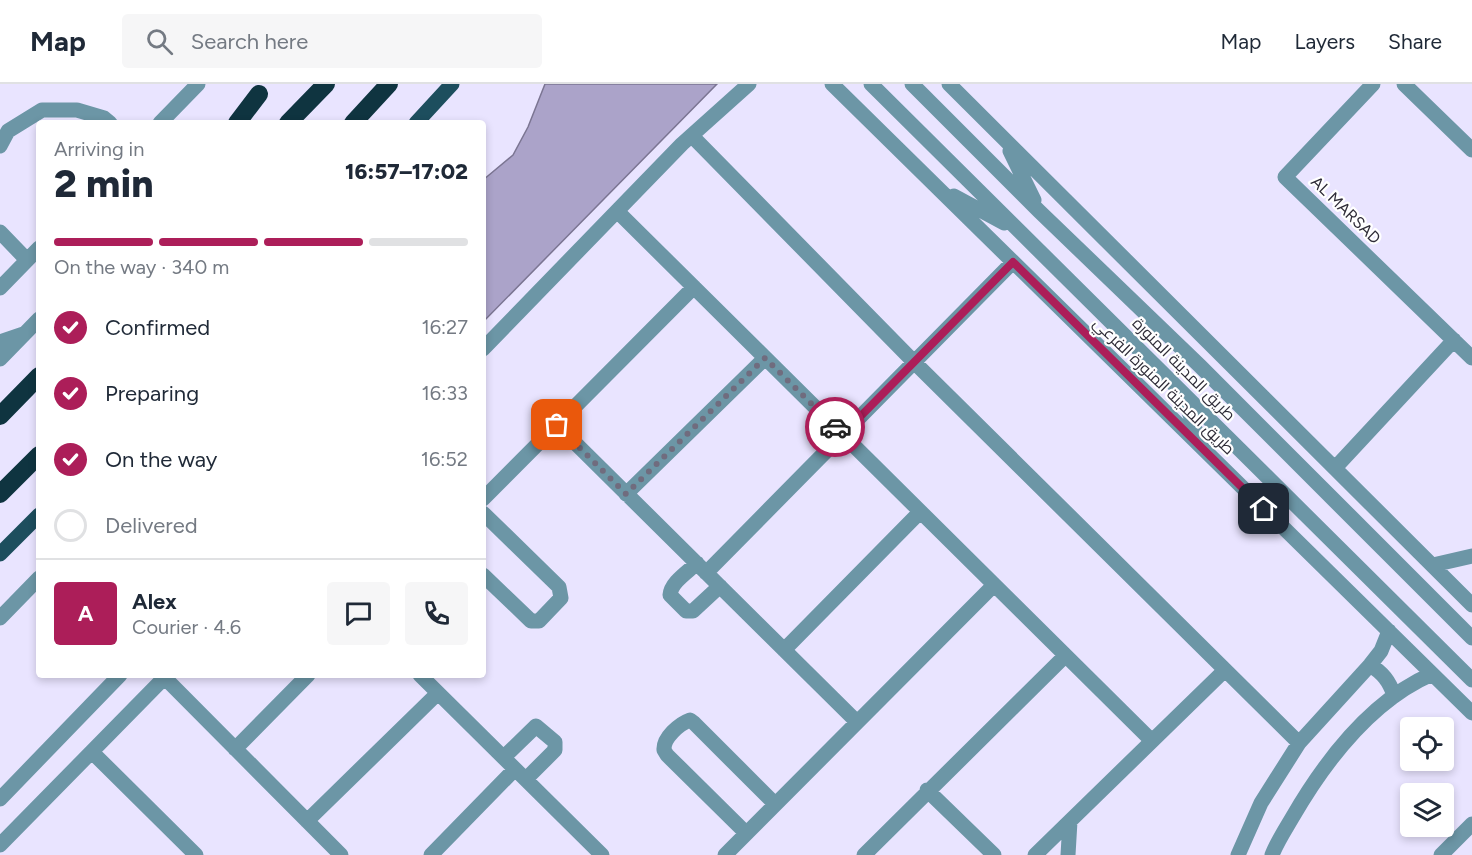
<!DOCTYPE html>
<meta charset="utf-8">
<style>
body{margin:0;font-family:Figtree,Cairo,sans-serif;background:#f6f6f7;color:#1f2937;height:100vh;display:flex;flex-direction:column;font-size:22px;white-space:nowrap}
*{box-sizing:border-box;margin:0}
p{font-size:20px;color:#747a83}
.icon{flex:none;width:33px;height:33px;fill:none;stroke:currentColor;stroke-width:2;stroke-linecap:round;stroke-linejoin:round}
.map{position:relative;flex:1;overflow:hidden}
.details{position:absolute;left:36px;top:36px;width:450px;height:558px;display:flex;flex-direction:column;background:#fff;border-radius:6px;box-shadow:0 3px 9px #0003}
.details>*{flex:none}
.controls{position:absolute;left:1400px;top:633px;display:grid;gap:12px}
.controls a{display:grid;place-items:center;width:54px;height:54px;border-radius:6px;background:#fff;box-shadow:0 3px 9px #0003;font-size:30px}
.pin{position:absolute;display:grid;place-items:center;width:51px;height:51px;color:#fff;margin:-26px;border-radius:12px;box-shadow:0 3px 9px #0006}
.courier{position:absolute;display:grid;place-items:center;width:60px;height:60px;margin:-30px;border:4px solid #ac1e59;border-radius:50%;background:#fff;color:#222;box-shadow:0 2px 8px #0007}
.headline em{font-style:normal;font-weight:800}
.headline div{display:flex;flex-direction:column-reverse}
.headline{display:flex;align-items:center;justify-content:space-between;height:102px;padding:0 18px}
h1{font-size:39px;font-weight:800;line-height:45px}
.bar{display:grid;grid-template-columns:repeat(4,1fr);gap:9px 6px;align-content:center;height:72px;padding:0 18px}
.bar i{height:8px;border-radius:4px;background:#e0e1e3}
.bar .active{background:#ac1e59}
.bar p{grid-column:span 4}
.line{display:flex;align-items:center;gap:15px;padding:0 18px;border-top:2px solid #e0e1e3}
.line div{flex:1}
.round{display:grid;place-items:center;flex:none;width:63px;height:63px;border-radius:6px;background:#f6f6f7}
ol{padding:0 18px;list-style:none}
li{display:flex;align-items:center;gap:18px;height:66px}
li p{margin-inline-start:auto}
li .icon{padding:6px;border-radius:50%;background:#ac1e59;color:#fff;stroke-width:4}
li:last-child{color:#747a83}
li i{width:33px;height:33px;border:3px solid #e0e1e3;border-radius:50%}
header{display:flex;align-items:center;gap:36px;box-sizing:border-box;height:84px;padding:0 30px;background:#fff;border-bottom:2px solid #e0e1e3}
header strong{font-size:28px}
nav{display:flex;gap:33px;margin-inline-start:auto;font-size:21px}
.search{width:420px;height:54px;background:#f6f6f7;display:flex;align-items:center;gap:15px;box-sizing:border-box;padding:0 21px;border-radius:6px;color:#747a83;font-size:22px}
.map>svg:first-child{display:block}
.building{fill:#aba3c9;stroke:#7b7592;stroke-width:1.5}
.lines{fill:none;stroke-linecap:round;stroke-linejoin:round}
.minor{stroke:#6c96a6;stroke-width:15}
.major{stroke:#1d4e5e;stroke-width:15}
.highway{stroke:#0f3440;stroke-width:18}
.done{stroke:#706c7e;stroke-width:6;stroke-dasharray:0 10.8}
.route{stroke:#ac1e59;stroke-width:8}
.labels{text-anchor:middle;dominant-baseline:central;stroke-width:4.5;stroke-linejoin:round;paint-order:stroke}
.street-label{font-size:16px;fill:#2f2c38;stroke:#fff}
</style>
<header>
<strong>Map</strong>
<div class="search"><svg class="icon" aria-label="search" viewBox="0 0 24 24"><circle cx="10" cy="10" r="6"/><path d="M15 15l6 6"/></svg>Search here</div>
<nav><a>Map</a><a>Layers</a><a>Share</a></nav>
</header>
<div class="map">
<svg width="1472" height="771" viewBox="0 0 1472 771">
<rect width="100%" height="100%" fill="#e9e4ff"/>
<path class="building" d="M 545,0 L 717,0 L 483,238 L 483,96 L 513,71 L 528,43 Z"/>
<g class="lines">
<path class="minor" d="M 832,0 L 1472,629
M 871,0 L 1472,596
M 912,0 L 1039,127 L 1200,282 L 1472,554
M 949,0 L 1472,521
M 1373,0 L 1285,93 L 1472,274
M 1404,0 L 1472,66
M 160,39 L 198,0
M 692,52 L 914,278 L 1299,659
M 0,62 L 8,47 L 42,26 L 77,26 L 104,34 L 110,39
M 1010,67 L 1034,116
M 954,112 L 1004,139
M 617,127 L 1152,657
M 0,148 L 27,176
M 0,204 L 39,164
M 0,258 L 23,250
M 483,265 L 682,60 L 749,0
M 0,275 L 39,235
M 1184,314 L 1200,359
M 557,341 L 857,638
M 1335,384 L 1454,256
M 626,410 L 765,274
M 483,415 L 694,203
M 483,429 L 559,503 L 561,514 L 539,537 L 531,537 L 483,491
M 697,479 C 688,488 671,498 670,511 L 686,527 L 693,527 L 720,502
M 1433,481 L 1472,472
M 706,489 L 1013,178
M 0,534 L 39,494
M 784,566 L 920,428
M 1370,581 C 1383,589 1389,597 1394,611
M 420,591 L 602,771
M 164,593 L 341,771
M 235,665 L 308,591
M 92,668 L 196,771
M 504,673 L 536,642 L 555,658 L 555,666 L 526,695
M 927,706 L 994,771
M 0,715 L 120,591
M 307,737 L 438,609
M 746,749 L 667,671 L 664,666 C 663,654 679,640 690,636 L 694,639 L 775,720
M 0,761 L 167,591
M 431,771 L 515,685
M 725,771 L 994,501
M 864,771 L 1065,572
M 1035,771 L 1225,586
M 1068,771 L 1070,737
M 1238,771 L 1261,719 L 1299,659 L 1370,581 L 1381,567 L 1389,547
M 1272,771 C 1277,758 1285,746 1292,734 C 1325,677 1370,617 1432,590
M 1441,771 L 1472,740"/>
<path class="major" d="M 416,39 L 452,0
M 0,470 L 39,431"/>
<path class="highway" d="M 237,39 L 259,10
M 288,39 L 326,0
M 353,39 L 389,0
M 0,332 L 39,292
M 0,410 L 39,371"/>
</g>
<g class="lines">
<path class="done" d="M 557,341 L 626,410 L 765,274 L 835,343"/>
<path class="route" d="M 835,343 L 842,351 L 1013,178 L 1264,425"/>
</g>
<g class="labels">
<g class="street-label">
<text transform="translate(1346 126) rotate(44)">AL MARSAD</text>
<text transform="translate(1184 285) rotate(45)">طريق المدينة المنورة</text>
<text transform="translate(1164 302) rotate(44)">طريق المدينة المنورة الفرعي</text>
</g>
</g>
</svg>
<div class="controls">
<a><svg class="icon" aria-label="locate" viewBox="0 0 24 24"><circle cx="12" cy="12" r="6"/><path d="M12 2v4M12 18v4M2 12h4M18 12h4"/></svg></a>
<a><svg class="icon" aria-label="layers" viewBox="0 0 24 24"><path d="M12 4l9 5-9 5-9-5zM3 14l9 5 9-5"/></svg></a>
</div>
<div class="pin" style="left:557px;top:341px;background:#ea580c"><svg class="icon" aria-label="bag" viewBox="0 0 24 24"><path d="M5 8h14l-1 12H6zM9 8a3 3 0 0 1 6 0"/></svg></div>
<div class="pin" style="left:1264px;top:425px;background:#1f2937"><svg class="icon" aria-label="home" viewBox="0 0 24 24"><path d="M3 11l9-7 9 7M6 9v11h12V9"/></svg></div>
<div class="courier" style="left:835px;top:343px"><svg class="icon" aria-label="car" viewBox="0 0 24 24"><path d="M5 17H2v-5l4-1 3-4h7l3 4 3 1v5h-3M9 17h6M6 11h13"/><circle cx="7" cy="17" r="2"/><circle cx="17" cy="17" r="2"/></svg></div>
<section class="details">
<div class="headline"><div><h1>2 min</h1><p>Arriving in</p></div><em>16:57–17:02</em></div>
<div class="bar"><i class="active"></i><i class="active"></i><i class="active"></i><i></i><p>On the way · 340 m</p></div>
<ol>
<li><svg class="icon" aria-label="check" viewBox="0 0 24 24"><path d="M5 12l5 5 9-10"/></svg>Confirmed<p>16:27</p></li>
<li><svg class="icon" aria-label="check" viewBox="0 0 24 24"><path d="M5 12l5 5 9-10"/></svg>Preparing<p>16:33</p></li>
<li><svg class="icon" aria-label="check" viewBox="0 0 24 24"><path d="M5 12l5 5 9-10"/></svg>On the way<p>16:52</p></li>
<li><i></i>Delivered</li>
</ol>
<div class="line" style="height:108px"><b class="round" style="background:#ac1e59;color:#fff">A</b><div><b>Alex</b><p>Courier · 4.6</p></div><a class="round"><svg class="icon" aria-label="chat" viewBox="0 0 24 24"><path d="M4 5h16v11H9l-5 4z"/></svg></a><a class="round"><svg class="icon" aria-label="phone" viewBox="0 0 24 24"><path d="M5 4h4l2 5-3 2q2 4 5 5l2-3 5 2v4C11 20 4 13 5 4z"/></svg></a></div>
</section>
</div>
